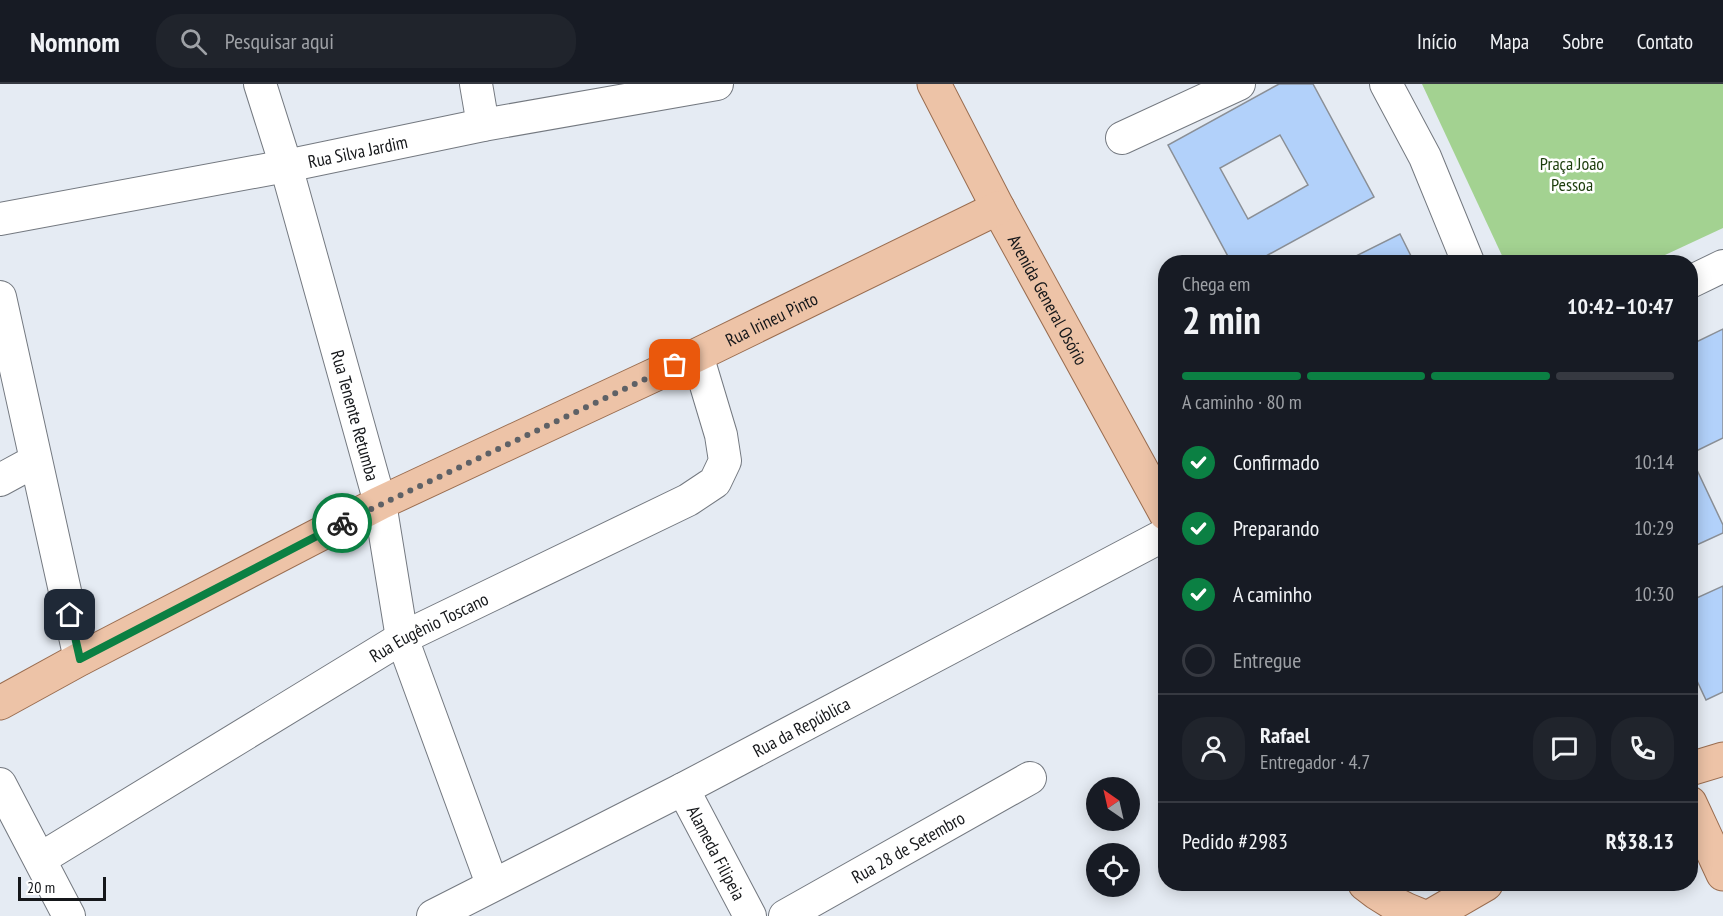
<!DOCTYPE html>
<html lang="pt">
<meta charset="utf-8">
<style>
body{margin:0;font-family:"PT Sans Narrow",sans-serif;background:#20242c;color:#f1f3f6;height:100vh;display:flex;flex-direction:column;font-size:22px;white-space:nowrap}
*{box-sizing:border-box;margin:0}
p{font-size:20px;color:#9ea1a6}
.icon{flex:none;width:33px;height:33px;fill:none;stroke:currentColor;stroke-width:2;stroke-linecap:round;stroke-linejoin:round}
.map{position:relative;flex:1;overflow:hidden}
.panel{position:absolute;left:1158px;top:171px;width:540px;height:636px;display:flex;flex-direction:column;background:#171b24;border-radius:24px;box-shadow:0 3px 15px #0003}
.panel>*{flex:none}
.needle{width:39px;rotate:326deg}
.fabs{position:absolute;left:1086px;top:693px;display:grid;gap:12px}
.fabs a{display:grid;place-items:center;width:54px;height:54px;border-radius:50%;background:#171b24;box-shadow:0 3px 15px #0003;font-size:30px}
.scale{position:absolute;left:18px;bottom:15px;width:88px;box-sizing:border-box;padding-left:6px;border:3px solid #15171a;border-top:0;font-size:16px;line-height:21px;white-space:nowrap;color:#15171a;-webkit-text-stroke:4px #fff;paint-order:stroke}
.pin{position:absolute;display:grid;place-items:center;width:51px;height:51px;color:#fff;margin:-26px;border-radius:12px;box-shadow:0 3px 9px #0006}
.courier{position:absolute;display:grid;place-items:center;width:60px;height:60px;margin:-30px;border:4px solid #0b8043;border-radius:50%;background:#fff;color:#222;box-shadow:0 2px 8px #0007}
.head em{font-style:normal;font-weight:600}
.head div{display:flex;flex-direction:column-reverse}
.head{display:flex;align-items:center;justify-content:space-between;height:102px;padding:0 24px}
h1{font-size:39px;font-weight:600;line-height:45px}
.bar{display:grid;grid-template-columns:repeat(4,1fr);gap:9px 6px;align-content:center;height:72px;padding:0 24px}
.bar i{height:8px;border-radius:4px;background:#363941}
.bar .current{background:#0b8043}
.bar p{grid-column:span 4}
.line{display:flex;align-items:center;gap:15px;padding:0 24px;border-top:2px solid #363941}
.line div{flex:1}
.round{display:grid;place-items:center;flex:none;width:63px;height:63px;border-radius:24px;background:#20242c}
ol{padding:0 24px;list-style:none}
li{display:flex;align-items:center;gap:18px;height:66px}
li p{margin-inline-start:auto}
li .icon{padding:6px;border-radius:50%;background:#0b8043;color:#fff;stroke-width:4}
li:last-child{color:#9ea1a6}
li i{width:33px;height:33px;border:3px solid #363941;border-radius:50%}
header{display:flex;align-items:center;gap:36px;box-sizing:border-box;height:84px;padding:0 30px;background:#171b24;border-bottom:2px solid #363941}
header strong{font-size:28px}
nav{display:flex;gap:33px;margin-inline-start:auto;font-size:21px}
.search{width:420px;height:54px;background:#20242c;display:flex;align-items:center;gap:15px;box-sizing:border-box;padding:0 21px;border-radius:24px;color:#9ea1a6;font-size:22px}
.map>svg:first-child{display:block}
.green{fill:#a3d291}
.building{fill:#b2d1fa;stroke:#8a8f96;stroke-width:1.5;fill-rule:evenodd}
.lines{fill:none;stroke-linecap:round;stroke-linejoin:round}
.minor-casing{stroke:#747980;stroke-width:34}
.major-casing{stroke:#9a6d50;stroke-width:35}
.minor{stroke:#fff;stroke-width:32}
.major{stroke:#edc3a7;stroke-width:33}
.done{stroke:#5e6166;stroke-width:6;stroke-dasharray:0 10.8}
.route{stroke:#0b8043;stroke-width:8}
.labels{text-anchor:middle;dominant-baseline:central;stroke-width:5;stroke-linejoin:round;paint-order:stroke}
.street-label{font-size:18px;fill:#15171a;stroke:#fff}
.park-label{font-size:18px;fill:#1c3d0c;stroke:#fff}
</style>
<header>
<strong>Nomnom</strong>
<div class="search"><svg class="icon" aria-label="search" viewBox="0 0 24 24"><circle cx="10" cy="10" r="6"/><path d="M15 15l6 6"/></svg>Pesquisar aqui</div>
<nav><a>Início</a><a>Mapa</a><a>Sobre</a><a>Contato</a></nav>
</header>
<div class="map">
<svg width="1723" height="832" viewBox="0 0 1723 832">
<rect width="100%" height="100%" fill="#e5ebf3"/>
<path class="green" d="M 1422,0 L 1723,0 L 1723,144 L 1650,178 L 1505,178 Z"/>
<path class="building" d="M 1279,0 L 1313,0 L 1374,113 L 1255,178 L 1231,178 L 1168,61 ZM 1280,51 L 1308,101 L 1248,135 L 1220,84 Z
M 1400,150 L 1414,178 L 1344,178 Z
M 1723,245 L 1723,354 L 1690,370 L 1690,261 Z
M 1697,386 L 1723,441 L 1723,449 L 1690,464 L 1690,389 Z
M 1723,502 L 1723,608 L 1706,616 L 1690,582 L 1690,517 Z"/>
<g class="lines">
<defs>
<g id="minor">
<path id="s1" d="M 260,0 L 286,82 L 380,419 L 402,554 L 492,800"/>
<path d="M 476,0 L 483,41"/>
<path d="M 1386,0 L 1425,73 L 1468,178"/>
<path d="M 1122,54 L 1239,0"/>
<path id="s2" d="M 0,135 L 286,82 L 483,41 L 717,0"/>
<path d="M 1690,198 L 1723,182"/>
<path d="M 0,213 L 80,575"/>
<path d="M 0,396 L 35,377"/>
<path d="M 0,700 L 69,832"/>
<path id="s3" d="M 683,705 L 750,832"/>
<path id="s4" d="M 40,775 L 402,554 L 688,416 L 715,398 L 725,377 L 721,351 L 697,271"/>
<path id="s5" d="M 433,832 L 683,705 L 1166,450"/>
<path id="s6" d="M 785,832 L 1030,694"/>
</g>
<g id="major">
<path id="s7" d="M 934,0 L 998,124 L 1166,430"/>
<path id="s8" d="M 0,619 L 80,575 L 380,419 L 697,271 L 998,124"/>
<path d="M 1690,685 L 1723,675"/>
<path d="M 1690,719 L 1723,790"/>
<path d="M 1365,800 C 1383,815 1400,824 1422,832"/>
<path d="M 1431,832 L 1486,800"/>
</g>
</defs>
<use href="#minor" class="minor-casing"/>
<use href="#major" class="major-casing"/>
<use href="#minor" class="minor"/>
<use href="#major" class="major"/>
</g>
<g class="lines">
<path class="done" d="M 342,439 L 675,281"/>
<path class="route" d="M 70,531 L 80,575 L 342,439"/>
</g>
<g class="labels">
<g class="street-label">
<text stroke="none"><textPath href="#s2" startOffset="364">Rua Silva Jardim</textPath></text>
<text stroke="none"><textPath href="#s7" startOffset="244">Avenida General Osório</textPath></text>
<text stroke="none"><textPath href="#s8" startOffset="862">Rua Irineu Pinto</textPath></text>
<text stroke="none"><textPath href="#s1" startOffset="345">Rua Tenente Retumba</textPath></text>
<text stroke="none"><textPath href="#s4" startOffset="453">Rua Eugênio Toscano</textPath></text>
<text stroke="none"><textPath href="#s5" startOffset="414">Rua da República</textPath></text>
<text stroke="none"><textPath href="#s6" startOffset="141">Rua 28 de Setembro</textPath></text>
<text stroke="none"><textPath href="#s3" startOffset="72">Alameda Filipeia</textPath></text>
</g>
<g class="park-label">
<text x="1572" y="79">Praça João<tspan x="1572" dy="21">Pessoa</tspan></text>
</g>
</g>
</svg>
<div class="fabs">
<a><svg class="needle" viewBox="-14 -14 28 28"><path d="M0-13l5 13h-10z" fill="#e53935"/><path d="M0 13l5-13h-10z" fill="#9ea1a6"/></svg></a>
<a><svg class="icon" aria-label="locate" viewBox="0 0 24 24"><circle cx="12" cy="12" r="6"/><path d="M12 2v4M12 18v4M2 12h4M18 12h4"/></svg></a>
</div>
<div class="scale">20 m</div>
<div class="pin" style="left:675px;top:281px;background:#ea580c"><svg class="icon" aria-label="bag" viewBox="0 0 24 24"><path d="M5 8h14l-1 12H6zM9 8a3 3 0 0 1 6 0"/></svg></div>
<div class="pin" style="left:70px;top:531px;background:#1f2937"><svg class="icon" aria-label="home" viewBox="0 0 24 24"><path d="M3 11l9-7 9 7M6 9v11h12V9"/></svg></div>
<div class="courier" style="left:342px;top:439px"><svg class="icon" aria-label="bike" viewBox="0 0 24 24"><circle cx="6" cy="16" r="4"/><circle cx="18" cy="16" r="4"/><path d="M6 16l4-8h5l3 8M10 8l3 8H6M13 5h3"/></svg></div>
<section class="panel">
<div class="head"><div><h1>2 min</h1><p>Chega em</p></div><em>10:42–10:47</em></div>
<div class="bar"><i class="current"></i><i class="current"></i><i class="current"></i><i></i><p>A caminho · 80 m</p></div>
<ol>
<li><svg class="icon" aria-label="check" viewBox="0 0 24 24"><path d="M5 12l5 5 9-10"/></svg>Confirmado<p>10:14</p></li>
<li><svg class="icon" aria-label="check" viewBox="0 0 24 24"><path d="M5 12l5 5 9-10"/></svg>Preparando<p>10:29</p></li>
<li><svg class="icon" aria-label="check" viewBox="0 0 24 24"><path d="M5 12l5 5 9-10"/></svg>A caminho<p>10:30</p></li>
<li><i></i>Entregue</li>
</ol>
<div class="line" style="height:108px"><a class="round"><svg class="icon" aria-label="person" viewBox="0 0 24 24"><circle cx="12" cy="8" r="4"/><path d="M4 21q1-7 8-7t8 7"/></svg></a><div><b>Rafael</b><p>Entregador · 4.7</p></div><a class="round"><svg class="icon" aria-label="chat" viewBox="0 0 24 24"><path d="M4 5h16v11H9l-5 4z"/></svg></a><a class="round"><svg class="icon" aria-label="phone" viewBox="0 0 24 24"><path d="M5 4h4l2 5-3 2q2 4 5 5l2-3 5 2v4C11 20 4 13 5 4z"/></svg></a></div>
<div class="line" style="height:78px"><div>Pedido #2983</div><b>R$38.13</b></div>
</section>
</div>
